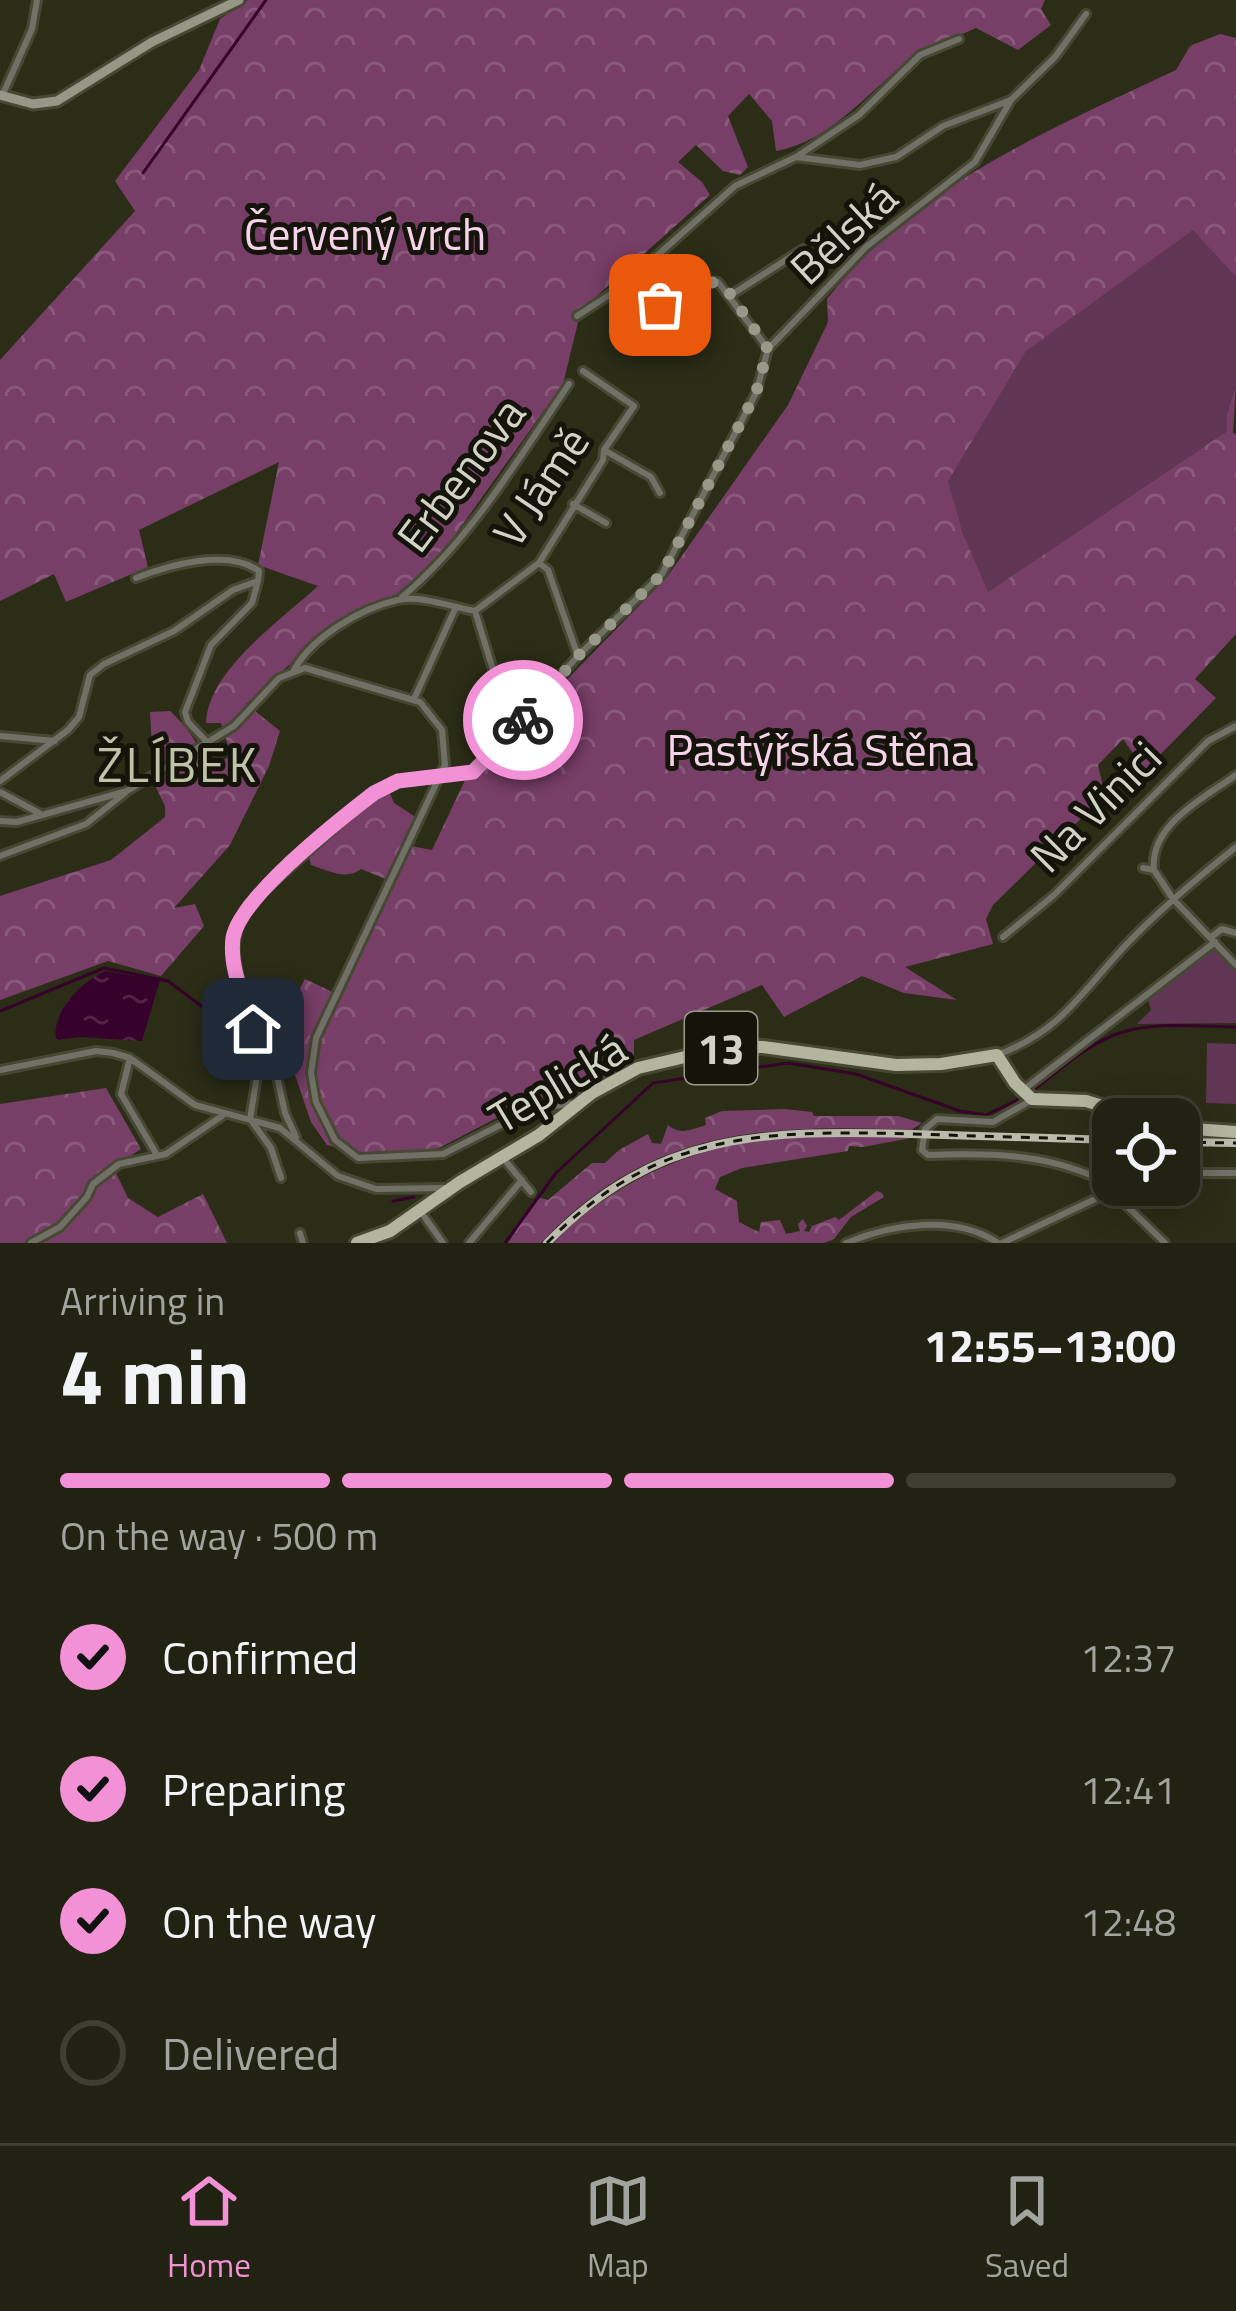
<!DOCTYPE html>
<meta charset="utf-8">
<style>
body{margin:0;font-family:"Titillium Web",sans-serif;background:#292a1a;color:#f1f3f6;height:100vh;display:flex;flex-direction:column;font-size:45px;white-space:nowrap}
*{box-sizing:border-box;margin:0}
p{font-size:39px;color:#a2a49f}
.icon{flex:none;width:66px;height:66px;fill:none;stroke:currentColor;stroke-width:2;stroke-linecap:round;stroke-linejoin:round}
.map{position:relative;height:1243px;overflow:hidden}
.panel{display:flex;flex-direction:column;background:#212211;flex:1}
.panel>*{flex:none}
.tools{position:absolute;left:1092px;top:1098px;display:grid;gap:24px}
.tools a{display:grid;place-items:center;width:108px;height:108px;border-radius:24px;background:#212211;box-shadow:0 6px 30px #0003,0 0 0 3px #3e3f31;font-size:60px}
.pin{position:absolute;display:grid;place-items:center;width:102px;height:102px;color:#fff;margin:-51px;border-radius:24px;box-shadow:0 6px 18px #0006}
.courier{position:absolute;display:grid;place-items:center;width:120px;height:120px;margin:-60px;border:9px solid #f391d6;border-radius:50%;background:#fff;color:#222;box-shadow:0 3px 15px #0007}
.overview em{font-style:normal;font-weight:700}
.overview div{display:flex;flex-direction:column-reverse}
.overview{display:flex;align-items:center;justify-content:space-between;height:204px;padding:0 60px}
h1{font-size:78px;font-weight:700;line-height:90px}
.bar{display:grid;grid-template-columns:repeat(4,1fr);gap:18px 12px;align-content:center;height:144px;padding:0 60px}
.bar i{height:15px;border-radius:9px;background:#3e3f31}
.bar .current{background:#f391d6}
.bar p{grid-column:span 4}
ol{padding:0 60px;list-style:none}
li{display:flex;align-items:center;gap:36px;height:132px}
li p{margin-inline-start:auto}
li .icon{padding:12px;border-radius:50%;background:#f391d6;color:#111;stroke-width:4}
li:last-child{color:#a2a49f}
li i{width:66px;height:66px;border:6px solid #3e3f31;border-radius:50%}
.menu{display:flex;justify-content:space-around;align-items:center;height:168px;border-top:3px solid #3e3f31;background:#212211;font-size:33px;color:#a2a49f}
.menu a{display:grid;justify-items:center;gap:6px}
.menu .current{color:#f391d6}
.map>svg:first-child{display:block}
.forest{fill:url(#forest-crowns)}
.park{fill:#613654}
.water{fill:url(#water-ripples)}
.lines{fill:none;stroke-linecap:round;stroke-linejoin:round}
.stream{stroke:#36012b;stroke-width:3}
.street-casing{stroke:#474833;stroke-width:12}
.secondary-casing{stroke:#474833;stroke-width:15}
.primary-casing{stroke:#474833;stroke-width:18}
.street{stroke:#707066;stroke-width:6}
.secondary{stroke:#969786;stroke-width:9}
.primary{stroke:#b4b59f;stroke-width:12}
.rail-casing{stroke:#babbad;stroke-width:8}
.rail{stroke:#14140b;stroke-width:3;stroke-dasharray:9;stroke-linecap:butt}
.done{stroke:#989989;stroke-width:12;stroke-dasharray:0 21.6}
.route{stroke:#f391d6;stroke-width:15}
.labels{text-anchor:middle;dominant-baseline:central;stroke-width:10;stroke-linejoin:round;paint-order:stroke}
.shield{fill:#14140b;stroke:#999a8e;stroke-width:3}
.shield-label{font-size:42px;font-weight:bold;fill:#d2d3c6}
.street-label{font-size:45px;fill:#d2d3c6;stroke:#14140b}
.park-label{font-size:45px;fill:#f7d3ea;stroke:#14140b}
.neighbourhood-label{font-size:48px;letter-spacing:3px;fill:#c1c3a8;stroke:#14140b}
</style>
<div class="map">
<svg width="1236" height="1243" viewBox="0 0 1236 1243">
<defs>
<pattern id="forest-crowns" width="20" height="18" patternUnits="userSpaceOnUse" patternTransform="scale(3)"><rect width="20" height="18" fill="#773e67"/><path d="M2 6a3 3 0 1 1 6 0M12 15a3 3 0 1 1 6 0" fill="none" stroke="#89597b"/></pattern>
<pattern id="water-ripples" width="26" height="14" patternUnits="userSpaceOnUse" patternTransform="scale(3)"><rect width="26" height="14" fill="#36012b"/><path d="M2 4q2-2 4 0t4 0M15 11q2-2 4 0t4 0" fill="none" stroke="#522548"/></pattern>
</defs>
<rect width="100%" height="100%" fill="#2c2d17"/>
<path class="forest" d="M 248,0 L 1045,0 L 1041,9 L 1051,25 L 1018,50 L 976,28 C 957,37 933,44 915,56 C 870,88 833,141 776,151 L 772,121 L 749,94 L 728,116 L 748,167 L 740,175 L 723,171 L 696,145 L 678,162 L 702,182 L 710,195 L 581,310 L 563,384 L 435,563 L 392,598 L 334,628 L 309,647 L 246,704 L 280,731 L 269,766 L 230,845 L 174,908 L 195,904 L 204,926 L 161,976 L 108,961 L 0,1000 L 0,896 L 111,860 L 165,817 L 165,806 L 154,783 L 150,712 L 170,711 C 189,728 200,747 210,770 L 231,755 L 221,723 L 206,723 C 208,670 280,621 318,586 L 258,565 L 279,462 L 139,530 L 148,567 L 66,602 L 54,574 L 0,601 L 0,360 L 135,211 L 115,181 L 199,70 L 220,19 Z
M 1220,34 L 1236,38 L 1236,277 L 1192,231 L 962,531 L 989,591 L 1227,431 L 1227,413 L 1236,384 L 1233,433 L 1236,434 L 1236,634 L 1195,679 L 1216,698 L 1145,770 L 1123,739 L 1098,765 L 1105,795 L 993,905 L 986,919 L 993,944 L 905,967 L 957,1000 L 904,993 L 862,976 L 784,1017 L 762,985 L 634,1040 L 634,1061 L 607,1075 L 588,1091 L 533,1099 L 437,1149 L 363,1154 L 327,1145 L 311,1122 L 294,1072 L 285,1016 L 305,979 L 341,996 L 411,846 L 432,850 L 466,778 L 473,776 L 667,577 L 788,405 L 828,322 L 827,299 C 918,184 1047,131 1176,70 L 1190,46 Z
M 389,791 L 394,803 L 417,818 L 386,879 L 361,869 C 346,881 327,870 311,865 L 309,857 L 313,853 L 377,796 Z
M 106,1088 L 141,1149 L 113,1167 L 128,1198 L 158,1217 L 203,1194 L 227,1243 L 0,1243 L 0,1104 Z
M 785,1109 L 812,1112 L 814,1116 L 898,1116 L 922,1123 L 911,1130 C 764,1124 649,1128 541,1243 L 508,1243 L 538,1197 L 548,1200 L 592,1163 L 605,1163 L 619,1150 L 648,1134 L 652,1143 L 661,1144 L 668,1125 C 680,1136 692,1129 706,1125 L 705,1118 L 722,1111 Z
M 834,1135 L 911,1138 L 863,1147 L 849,1146 L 848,1151 L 742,1168 L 720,1177 L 715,1189 L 737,1201 L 739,1222 L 759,1232 L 761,1222 L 780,1220 L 786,1234 L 800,1231 L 798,1224 L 803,1219 L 807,1226 L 804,1231 L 809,1232 L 812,1226 L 835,1217 L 839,1220 L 877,1191 L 882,1193 L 884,1197 L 851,1217 L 834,1239 L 824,1243 L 553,1243 C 629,1166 727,1134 834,1135 Z"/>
<path class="park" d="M 1193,230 L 1236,277 L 1236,384 L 1227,413 L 1227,431 L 988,592 L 962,531 L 948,481 L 1026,351 Z
M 1208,951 L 1217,951 L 1236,972 L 1236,1023 L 1137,1024 L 1151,1010 L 1148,1000 Z
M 1207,1043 L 1236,1044 L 1236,1104 L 1206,1103 Z"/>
<path class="water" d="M 105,971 L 160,980 L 142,1041 L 80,1037 L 56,1040 C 51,1012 81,982 105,971 Z"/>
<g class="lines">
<path class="stream" d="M 143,173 L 266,0
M 0,1011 L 104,968 L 168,981 L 204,1008 L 235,1020 L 245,1032
M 1032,1091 C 1059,1071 1088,1043 1120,1033 C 1156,1021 1199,1027 1236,1027
M 393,1201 L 414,1197
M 505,1243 L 556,1173 L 653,1083 L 788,1063 L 856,1074 L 960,1111 L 986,1115 L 1024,1097"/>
<defs>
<path id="street" d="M 2,96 L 32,29 L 37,0
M 799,155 L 859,115 L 920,55 L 959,39
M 633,277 L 718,282 L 768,349
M 731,295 L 803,249
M 660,305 L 702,282
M 577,316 L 623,286 L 735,186 L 796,157 L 860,165 L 896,157 L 943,126 L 1011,100 L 1055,57 L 1086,14
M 604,450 L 651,477 L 660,493
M 573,504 L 606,523
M 539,563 L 548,570 L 578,656
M 136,578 C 169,565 228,548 259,571 L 258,581
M 402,597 C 471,539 518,459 569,384
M 475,611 L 512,732
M 294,670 C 312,637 361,608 398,600 C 422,595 451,607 475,611 L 539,563 L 603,460 L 604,450 L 634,406 L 583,371
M 414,699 L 456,607
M 0,736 L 55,741
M 207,742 L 188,722 L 185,712 L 211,645 L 252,603 L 258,581
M 0,781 L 68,730 L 79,717 L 90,675 L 104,664 L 174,631 L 233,590 L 258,581
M 0,792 L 39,813
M 0,821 L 17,822 L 127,791 L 234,726 L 279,678 L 305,668 L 420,702 L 442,730 L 445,765 L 316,1038 L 311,1073 L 316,1102 L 335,1140 L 358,1158 L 443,1154 L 532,1109 L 576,1103
M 0,856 L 86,824 L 125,793
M 1143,868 L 1154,870 L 1173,899 L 1236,965
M 1154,870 C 1149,825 1204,798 1236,775
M 1003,937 L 1054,895 L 1208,741 L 1236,726
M 1211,937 L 1222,929 L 1236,933
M 271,1049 L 285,1113 L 296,1137
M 997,1055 C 1061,1031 1080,994 1124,947 C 1158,911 1197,878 1236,847
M 130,1058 L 121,1094 L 157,1155
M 0,1070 L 96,1051 L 113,1053 L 130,1058 L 195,1105 L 280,1128 L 338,1176 L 376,1189 L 447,1188
M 1027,1087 L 1215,942
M 1030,1101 L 993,1122 L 937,1119 L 925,1129 L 922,1150 L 928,1155 C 987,1153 1044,1153 1099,1179 L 1165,1243
M 250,1120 C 253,1096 261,1067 257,1043 C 249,993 217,954 248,905 L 373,793 L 398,781 L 473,772 L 578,656 L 662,574 L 756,393 L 768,349 L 866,247 L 975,162 L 1011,100
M 253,1123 L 271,1148 L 281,1178
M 503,1158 L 531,1192
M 1179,1173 L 1236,1173
M 421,1212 L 443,1243
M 300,1233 L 303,1243
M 31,1243 L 60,1227 L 87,1197 L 93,1184 L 119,1164 L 166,1154 L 222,1116
M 469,1243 L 522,1180
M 846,1243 C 892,1224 955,1214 998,1243
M 1002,1243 L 1125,1185"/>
<path id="secondary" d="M 0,95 L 33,104 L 57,101 L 152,42 L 239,0"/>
<path id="primary" d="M 1179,1128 L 1236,1132
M 357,1243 L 390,1231 L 460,1182 L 539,1135 L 592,1093 L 638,1068 L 732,1046 L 763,1047 L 896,1065 L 941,1064 L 997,1055 L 1015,1083 L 1032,1099 L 1086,1101 L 1145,1119"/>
</defs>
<use href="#street" class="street-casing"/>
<use href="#secondary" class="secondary-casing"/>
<use href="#primary" class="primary-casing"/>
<use href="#street" class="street"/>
<use href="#secondary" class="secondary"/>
<use href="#primary" class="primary"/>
<defs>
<path id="rail" d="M 1179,1142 L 1236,1143
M 547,1243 C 656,1131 765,1130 911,1134 C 978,1136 1046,1138 1113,1140"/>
</defs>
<use href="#rail" class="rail-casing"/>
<use href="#rail" class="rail"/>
</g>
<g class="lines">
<path class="done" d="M 523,720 L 578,656 L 662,574 L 756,393 L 768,349 L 726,288 L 706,280 L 660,305"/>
<path class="route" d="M 253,1029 C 245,1001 229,968 233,938 C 240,897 339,820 374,793 L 398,781 L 473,772 L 523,720"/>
</g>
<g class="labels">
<rect class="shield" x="685" y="1012" width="72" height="72" rx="9"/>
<g class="shield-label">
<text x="721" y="1048">13</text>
</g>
<g class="street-label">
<text transform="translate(843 232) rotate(-43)">Bělská</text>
<text transform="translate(460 474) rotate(-53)">Erbenova</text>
<text transform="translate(540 486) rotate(-56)">V Jámě</text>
<text transform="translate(1095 806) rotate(-45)">Na Vinici</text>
<text transform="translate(557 1082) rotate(-31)">Teplická</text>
</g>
<g class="park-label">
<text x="365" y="233">Červený vrch</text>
<text x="820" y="749">Pastýřská Stěna</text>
</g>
<g class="neighbourhood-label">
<text x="178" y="764">ŽLÍBEK</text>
</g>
</g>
</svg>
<div class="tools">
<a><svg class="icon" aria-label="locate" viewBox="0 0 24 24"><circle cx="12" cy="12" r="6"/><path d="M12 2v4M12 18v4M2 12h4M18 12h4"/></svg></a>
</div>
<div class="pin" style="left:660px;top:305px;background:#ea580c"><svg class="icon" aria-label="bag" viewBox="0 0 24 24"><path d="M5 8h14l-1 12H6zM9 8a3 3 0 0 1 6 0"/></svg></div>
<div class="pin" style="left:253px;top:1029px;background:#1f2937"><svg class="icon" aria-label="home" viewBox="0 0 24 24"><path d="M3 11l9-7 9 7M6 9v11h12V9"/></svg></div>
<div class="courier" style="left:523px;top:720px"><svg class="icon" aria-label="bike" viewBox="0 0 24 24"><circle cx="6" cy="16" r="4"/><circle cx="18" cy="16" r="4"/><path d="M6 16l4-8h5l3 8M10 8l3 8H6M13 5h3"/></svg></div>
</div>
<section class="panel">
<div class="overview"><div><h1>4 min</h1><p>Arriving in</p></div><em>12:55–13:00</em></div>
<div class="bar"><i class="current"></i><i class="current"></i><i class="current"></i><i></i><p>On the way · 500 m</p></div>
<ol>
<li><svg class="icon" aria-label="check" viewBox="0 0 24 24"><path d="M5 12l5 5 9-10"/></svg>Confirmed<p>12:37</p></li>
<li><svg class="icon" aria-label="check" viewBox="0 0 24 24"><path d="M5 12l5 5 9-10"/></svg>Preparing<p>12:41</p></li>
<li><svg class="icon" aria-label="check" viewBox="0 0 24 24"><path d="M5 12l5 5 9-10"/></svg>On the way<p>12:48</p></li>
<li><i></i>Delivered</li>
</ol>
</section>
<nav class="menu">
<a class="current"><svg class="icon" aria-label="home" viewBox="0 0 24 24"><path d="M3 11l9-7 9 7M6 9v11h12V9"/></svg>Home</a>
<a><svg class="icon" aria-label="map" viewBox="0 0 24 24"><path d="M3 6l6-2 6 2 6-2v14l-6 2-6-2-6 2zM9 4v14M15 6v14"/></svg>Map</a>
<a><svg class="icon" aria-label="saved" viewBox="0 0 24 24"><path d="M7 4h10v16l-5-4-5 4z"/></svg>Saved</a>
</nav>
